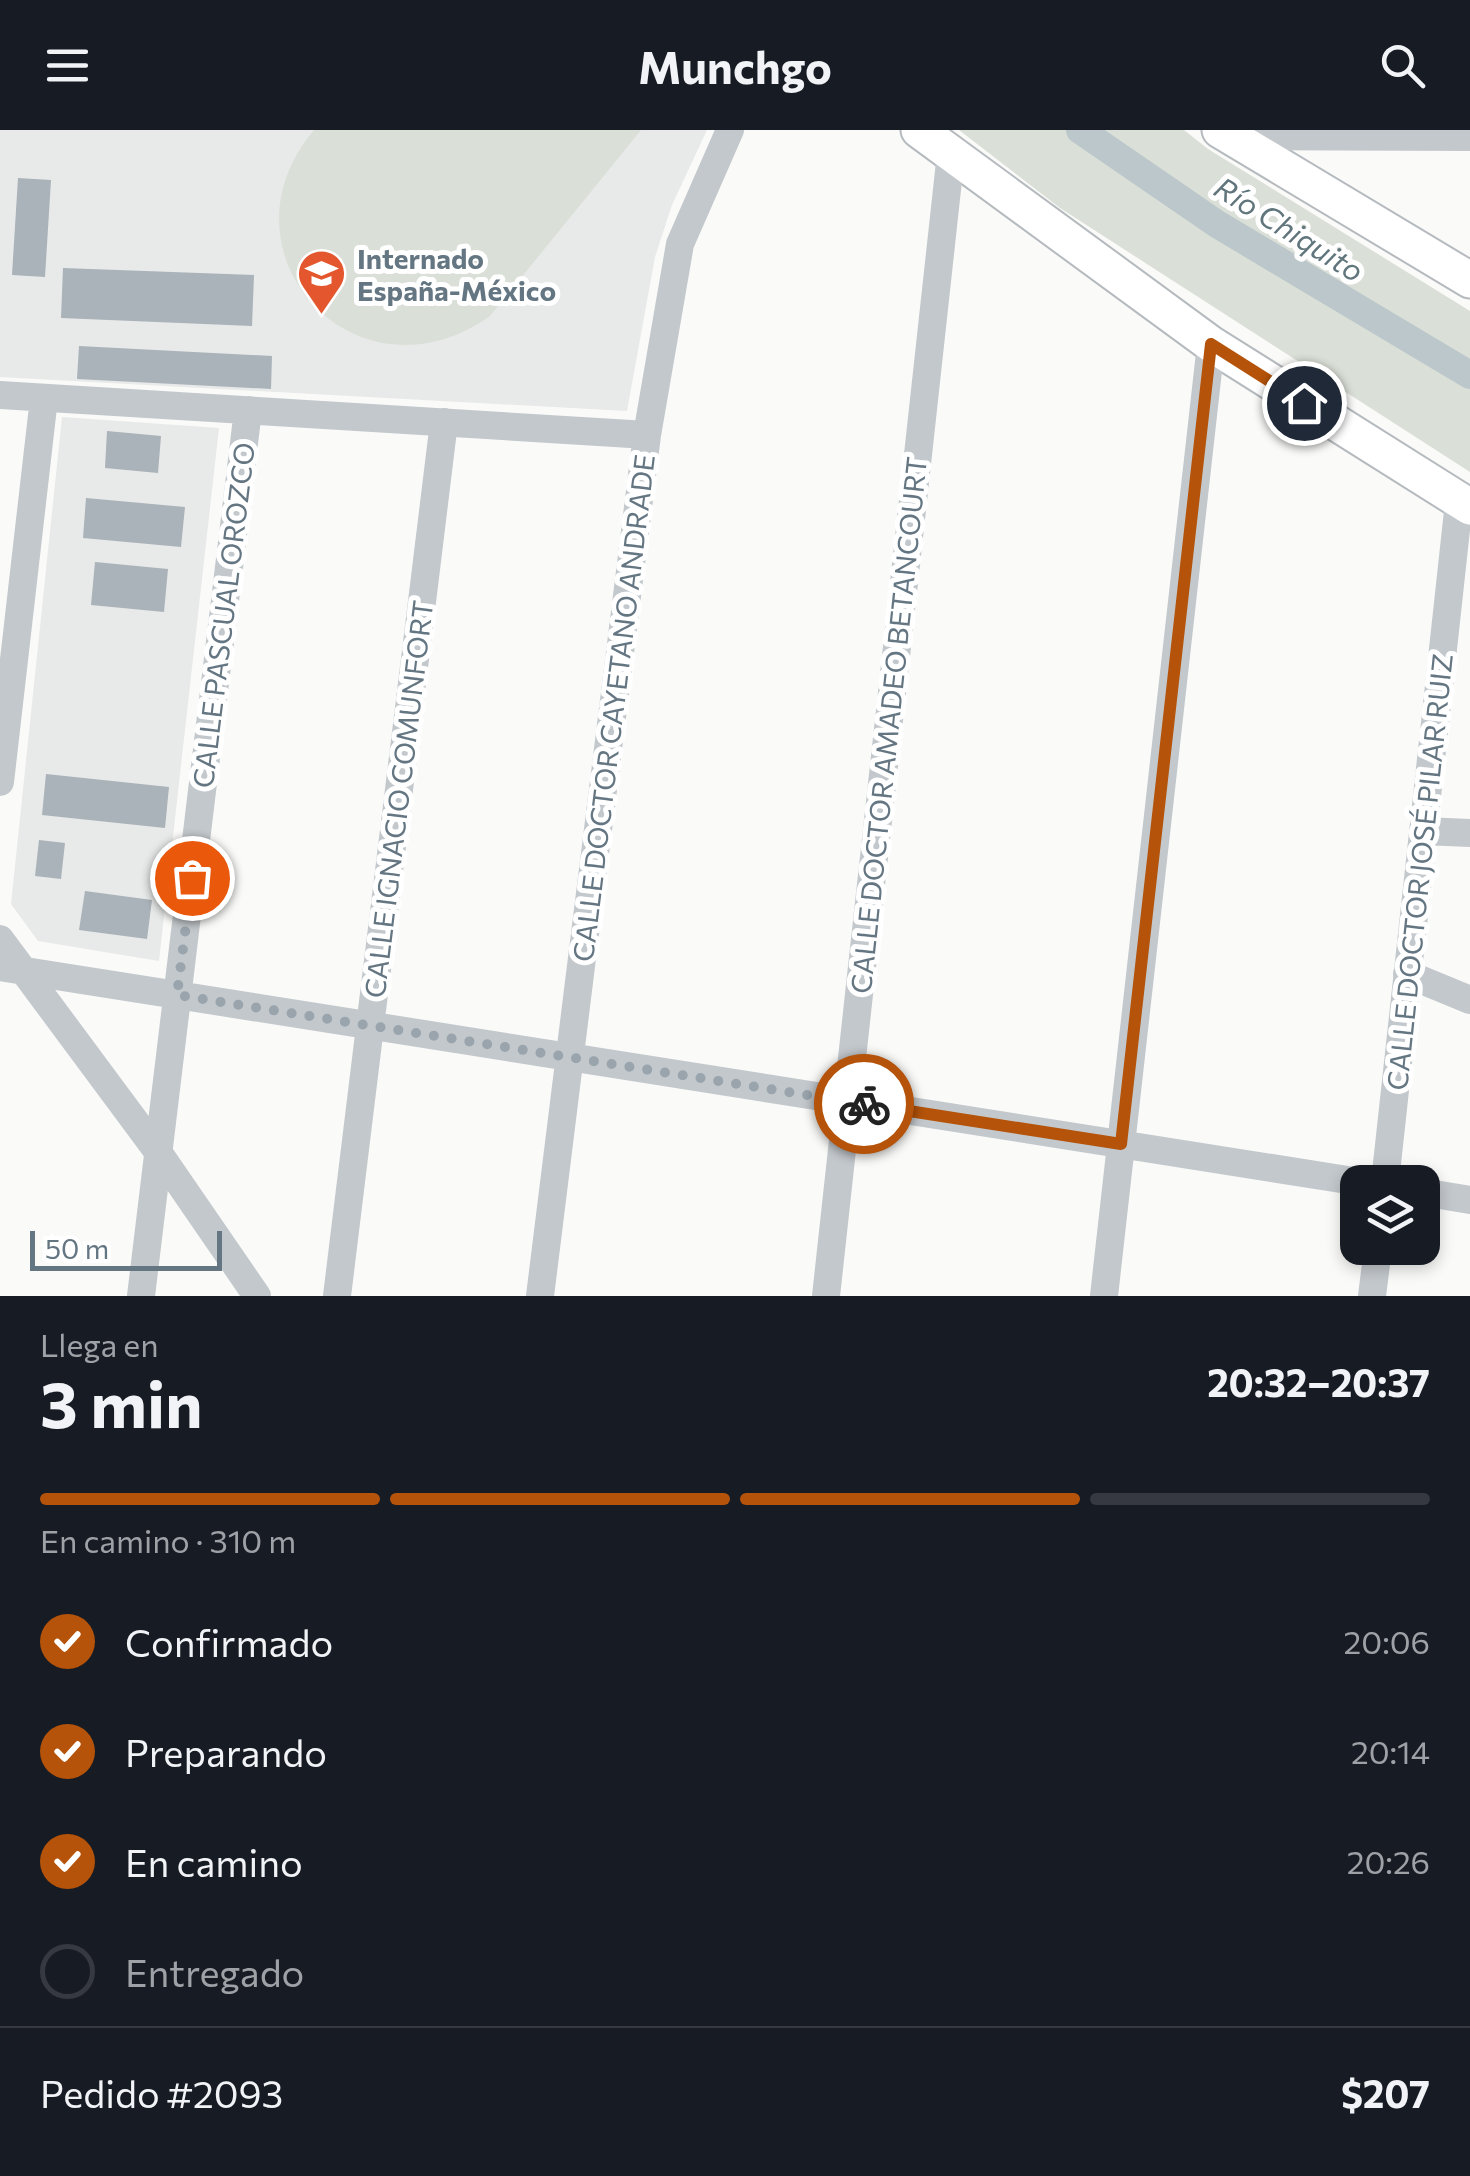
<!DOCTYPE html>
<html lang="es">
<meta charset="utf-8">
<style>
body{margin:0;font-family:Commissioner,sans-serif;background:#242831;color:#f1f3f6;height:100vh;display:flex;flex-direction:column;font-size:38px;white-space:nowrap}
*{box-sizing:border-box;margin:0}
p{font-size:32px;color:#9ea1a6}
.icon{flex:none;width:55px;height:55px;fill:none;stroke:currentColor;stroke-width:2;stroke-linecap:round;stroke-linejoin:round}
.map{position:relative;height:1166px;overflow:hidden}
.drawer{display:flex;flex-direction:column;background:#171b24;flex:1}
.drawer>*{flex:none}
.tools{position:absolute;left:1340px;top:1035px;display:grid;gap:20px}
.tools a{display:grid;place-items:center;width:100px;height:100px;border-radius:20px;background:#171b24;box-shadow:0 5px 15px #0003;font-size:50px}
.scale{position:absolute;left:30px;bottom:25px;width:192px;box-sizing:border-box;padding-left:10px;border:5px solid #657683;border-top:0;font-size:28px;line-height:35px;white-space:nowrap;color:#657683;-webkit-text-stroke:8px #fff;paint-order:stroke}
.pin{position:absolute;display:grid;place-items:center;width:85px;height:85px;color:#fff;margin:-42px;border:5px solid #fff;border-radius:50%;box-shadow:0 2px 10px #0007}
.courier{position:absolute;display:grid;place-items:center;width:100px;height:100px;margin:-50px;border:8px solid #b45309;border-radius:50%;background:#fff;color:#222;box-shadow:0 2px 12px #0007}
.summary em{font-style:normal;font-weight:700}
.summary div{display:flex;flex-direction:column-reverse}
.summary{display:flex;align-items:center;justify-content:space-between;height:170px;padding:0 40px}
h1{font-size:65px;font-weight:700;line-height:75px}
.bar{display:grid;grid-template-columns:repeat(4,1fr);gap:15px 10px;align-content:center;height:120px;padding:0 40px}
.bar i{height:12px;border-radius:8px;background:#363941}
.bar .on{background:#b45309}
.bar p{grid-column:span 4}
.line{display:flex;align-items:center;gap:25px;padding:0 40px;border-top:2px solid #363941}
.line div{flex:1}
ol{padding:0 40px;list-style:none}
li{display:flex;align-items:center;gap:30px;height:110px}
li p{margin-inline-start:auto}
li .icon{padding:10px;border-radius:50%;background:#b45309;color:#fff;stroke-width:4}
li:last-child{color:#9ea1a6}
li i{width:55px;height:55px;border:5px solid #363941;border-radius:50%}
header{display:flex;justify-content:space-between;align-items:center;height:130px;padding:0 40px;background:#171b24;font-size:45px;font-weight:700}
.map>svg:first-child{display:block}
.built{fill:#e8e9e9}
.green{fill:#dadfd7}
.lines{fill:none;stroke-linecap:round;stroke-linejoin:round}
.canal{stroke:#bbc7cb;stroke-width:28}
.building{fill:#aab3b9}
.major-casing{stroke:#b5babe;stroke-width:39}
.minor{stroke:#c3c8cc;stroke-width:28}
.major{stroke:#fff;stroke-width:35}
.done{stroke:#99a4ac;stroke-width:10;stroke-dasharray:0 18}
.route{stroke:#b45309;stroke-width:12}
.labels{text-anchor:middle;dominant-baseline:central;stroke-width:10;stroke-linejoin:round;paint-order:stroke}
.poi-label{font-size:28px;font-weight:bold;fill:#657683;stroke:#fff;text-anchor:start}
.street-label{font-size:28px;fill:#657683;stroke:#fff}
.water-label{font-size:30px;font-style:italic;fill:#60757c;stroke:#fff}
</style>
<header><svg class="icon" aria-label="menu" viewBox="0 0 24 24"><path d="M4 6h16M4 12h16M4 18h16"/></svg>Munchgo<svg class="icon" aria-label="search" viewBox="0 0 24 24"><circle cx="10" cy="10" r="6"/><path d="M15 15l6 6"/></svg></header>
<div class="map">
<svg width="1470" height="1166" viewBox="0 0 1470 1166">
<rect width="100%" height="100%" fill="#fafaf8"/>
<path class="built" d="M 0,0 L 707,0 L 672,75 L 655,127 L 627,281 L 0,247 Z
M 62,287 L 219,298 L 159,831 L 38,811 L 11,774 Z"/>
<path class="green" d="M 314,0 L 641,0 L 490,186 C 356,281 211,122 314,0 Z
M 959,0 L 1184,0 L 1208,19 L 1470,181 L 1470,342 L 1060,78 Z"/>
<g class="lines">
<path class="canal" d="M 1080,0 L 1217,94 L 1470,245"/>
</g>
<path class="building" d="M 18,48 L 51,50 L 45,147 L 12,145 Z
M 63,138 L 254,145 L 252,196 L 61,188 Z
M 79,216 L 272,226 L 271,259 L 77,249 Z
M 107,301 L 161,306 L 158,343 L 105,338 Z
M 86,368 L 185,377 L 181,417 L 83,408 Z
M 95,432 L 168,439 L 164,482 L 91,475 Z
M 46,644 L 169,657 L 165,698 L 42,685 Z
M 39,710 L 65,713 L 61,749 L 35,746 Z
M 85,761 L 152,770 L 147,809 L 79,800 Z"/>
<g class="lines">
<defs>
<path id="major" d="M 919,0 L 1211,214 L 1470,377
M 1220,0 L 1470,150"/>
</defs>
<use href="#major" class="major-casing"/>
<path class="minor" d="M 1230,6 L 1470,7
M 0,265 L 647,305
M 0,652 L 44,268
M 1423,701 L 1470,703
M 0,809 L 158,1022 L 257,1166
M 0,837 L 1360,1052
M 1407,844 L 1470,870
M 1385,1052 L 1459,372
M 1422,1062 L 1470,1070
M 141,1166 L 248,280
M 337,1166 L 444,292
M 540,1166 L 647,305 L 680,114 L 730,0
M 826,1166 L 951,23
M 1104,1166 L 1211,214
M 1372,1166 L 1378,1118"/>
<use href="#major" class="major"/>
</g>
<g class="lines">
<path class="done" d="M 192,748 L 177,865 L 864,974"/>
<path class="route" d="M 864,974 L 1121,1014 L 1211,214 L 1304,273"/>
</g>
<defs>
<symbol id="school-pin" viewBox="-11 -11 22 30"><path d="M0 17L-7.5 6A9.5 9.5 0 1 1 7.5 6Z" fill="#e4572e" stroke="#fff"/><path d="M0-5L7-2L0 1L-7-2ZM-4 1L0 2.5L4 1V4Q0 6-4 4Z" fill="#fff"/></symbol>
</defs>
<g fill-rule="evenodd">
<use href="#school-pin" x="294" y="116" width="55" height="75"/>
</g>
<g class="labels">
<g class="poi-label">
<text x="357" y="128">Internado<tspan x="357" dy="32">España-México</tspan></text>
</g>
<g class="street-label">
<text transform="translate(223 485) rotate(-83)">CALLE PASCUAL OROZCO</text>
<text transform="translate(613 578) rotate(-83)">CALLE DOCTOR CAYETANO ANDRADE</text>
<text transform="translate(888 595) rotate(-84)">CALLE DOCTOR AMADEO BETANCOURT</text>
<text transform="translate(398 669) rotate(-83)">CALLE IGNACIO COMUNFORT</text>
<text transform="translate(1419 742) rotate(-84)">CALLE DOCTOR JOSÉ PILAR RUIZ</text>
</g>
<g class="water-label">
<text transform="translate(1290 98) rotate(32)">Río Chiquito</text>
</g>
</g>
</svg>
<div class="tools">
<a><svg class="icon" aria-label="layers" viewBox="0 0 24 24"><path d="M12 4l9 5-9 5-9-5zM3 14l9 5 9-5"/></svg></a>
</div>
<div class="scale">50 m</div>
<div class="pin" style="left:192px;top:748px;background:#ea580c"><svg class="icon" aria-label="bag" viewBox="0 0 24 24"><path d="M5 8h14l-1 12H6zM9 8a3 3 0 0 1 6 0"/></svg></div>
<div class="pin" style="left:1304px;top:273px;background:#1f2937"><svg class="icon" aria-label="home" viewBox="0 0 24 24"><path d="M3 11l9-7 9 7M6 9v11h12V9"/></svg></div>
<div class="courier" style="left:864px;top:974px"><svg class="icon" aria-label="bike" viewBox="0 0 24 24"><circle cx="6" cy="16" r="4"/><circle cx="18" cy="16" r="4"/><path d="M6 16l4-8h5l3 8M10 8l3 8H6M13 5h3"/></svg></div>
</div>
<section class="drawer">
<div class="summary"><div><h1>3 min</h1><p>Llega en</p></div><em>20:32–20:37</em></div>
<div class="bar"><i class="on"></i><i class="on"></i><i class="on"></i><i></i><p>En camino · 310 m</p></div>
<ol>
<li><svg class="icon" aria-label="check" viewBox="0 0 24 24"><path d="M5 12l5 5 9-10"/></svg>Confirmado<p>20:06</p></li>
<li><svg class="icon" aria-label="check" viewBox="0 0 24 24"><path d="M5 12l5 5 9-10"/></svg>Preparando<p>20:14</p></li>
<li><svg class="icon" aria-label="check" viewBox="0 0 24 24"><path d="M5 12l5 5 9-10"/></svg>En camino<p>20:26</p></li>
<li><i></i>Entregado</li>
</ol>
<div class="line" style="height:130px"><div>Pedido #2093</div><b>$207</b></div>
</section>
